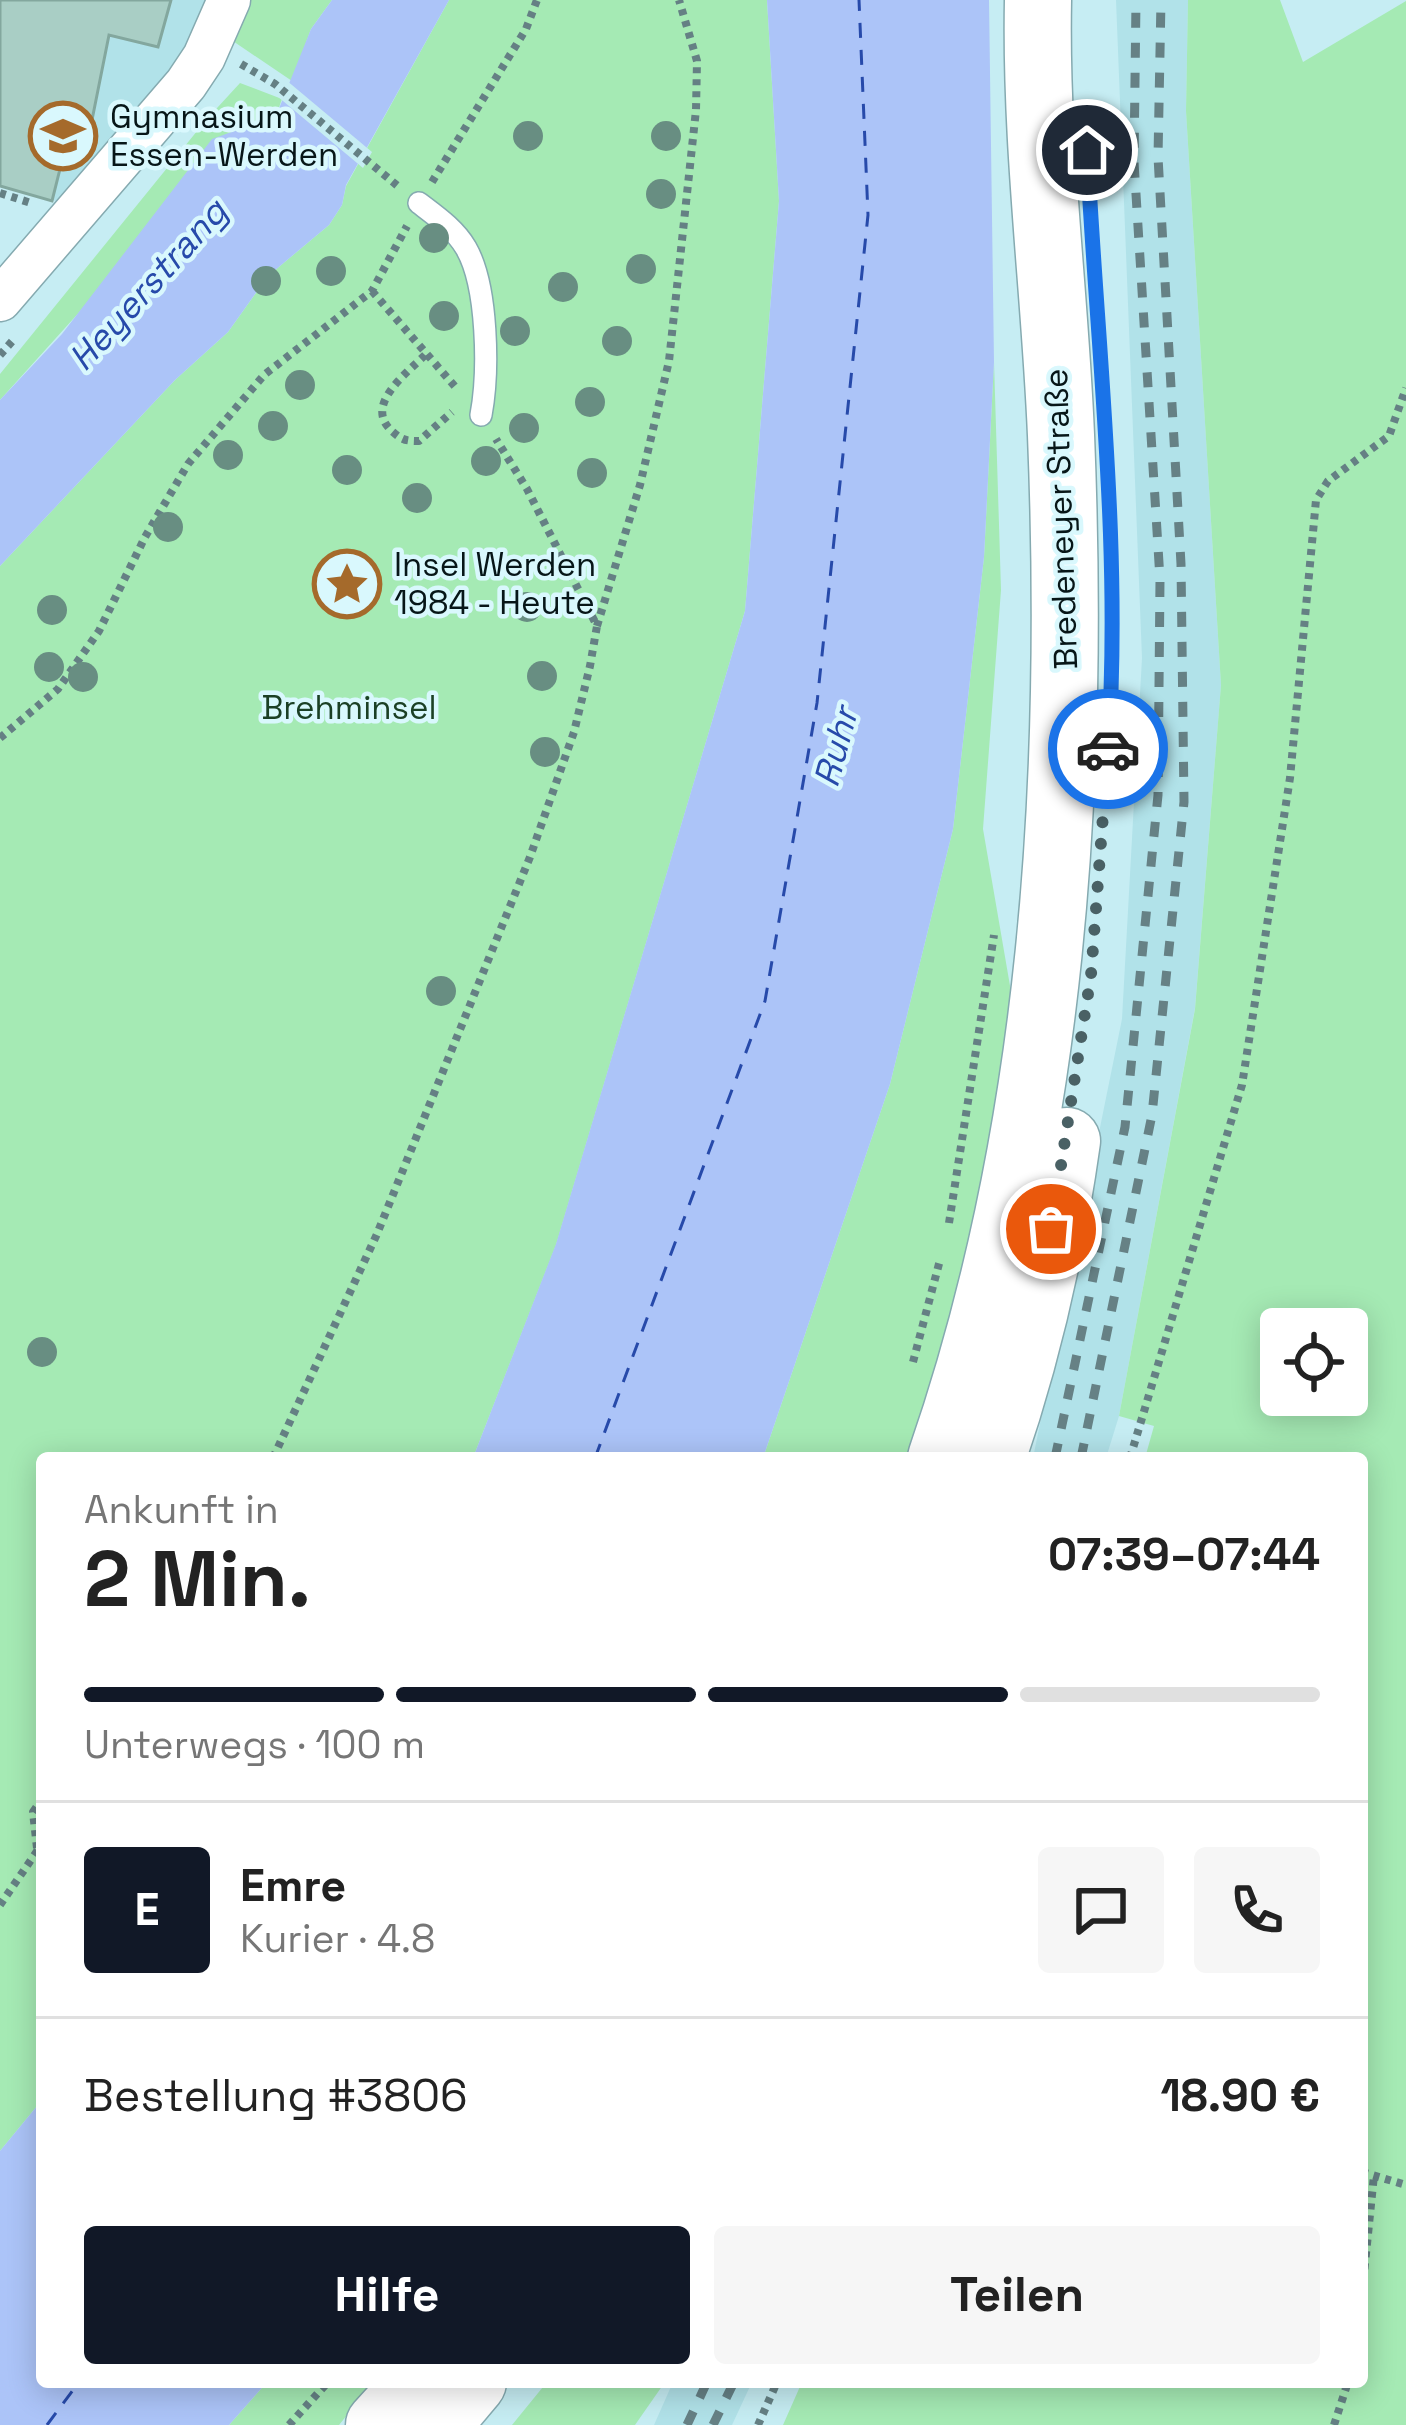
<!DOCTYPE html>
<html lang="de">
<meta charset="utf-8">
<style>
body{margin:0;font-family:"Space Grotesk",sans-serif;background:#f6f6f6;color:#222;height:100vh;display:flex;flex-direction:column;font-size:45px;white-space:nowrap}
*{box-sizing:border-box;margin:0}
p{font-size:39px;color:#767676}
.icon{flex:none;width:66px;height:66px;fill:none;stroke:currentColor;stroke-width:2;stroke-linecap:round;stroke-linejoin:round}
.map{position:relative;flex:1;overflow:hidden}
.side{position:absolute;left:36px;top:1452px;width:1332px;height:936px;display:flex;flex-direction:column;background:#fff;border-radius:12px;box-shadow:0 6px 30px #0003}
.side>*{flex:none}
.buttons{position:absolute;left:1260px;top:1308px;display:grid;gap:24px}
.buttons a{display:grid;place-items:center;width:108px;height:108px;border-radius:12px;background:#fff;box-shadow:0 6px 30px #0003;font-size:60px}
.pin{position:absolute;display:grid;place-items:center;width:102px;height:102px;color:#fff;margin:-51px;border:6px solid #fff;border-radius:50%;box-shadow:0 3px 12px #0007}
.courier{position:absolute;display:grid;place-items:center;width:120px;height:120px;margin:-60px;border:9px solid #1a73e8;border-radius:50%;background:#fff;color:#222;box-shadow:0 3px 15px #0007}
.overview em{font-style:normal;font-weight:700}
.overview div{display:flex;flex-direction:column-reverse}
.overview{display:flex;align-items:center;justify-content:space-between;height:204px;padding:0 48px}
h1{font-size:78px;font-weight:700;line-height:90px}
.bar{display:grid;grid-template-columns:repeat(4,1fr);gap:18px 12px;align-content:center;height:144px;padding:0 48px}
.bar i{height:15px;border-radius:9px;background:#e0e0e0}
.bar .current{background:#111827}
.bar p{grid-column:span 4}
.line{display:flex;align-items:center;gap:30px;padding:0 48px;border-top:3px solid #e0e0e0}
.line div{flex:1}
.round{display:grid;place-items:center;flex:none;width:126px;height:126px;border-radius:12px;background:#f6f6f6}
.button{display:flex;gap:24px;margin-top:auto;padding:24px 48px}
.button a{flex:1;height:138px;border-radius:12px;background:#111827;color:#fff;font-size:48px;font-weight:700;line-height:138px;text-align:center}
.button a+a{background:#f6f6f6;color:#222}
.map>svg:first-child{display:block}
.built{fill:#b1e2e9}
.green{fill:#a5eab4;fill-rule:evenodd}
.water{fill:#acc4f8}
.pier{fill:#c6edf3}
.lines{fill:none;stroke-linecap:round;stroke-linejoin:round}
.ferry{stroke:#274aaa;stroke-width:3;stroke-dasharray:15 12;stroke-linecap:butt}
.building{fill:#a9cec5;stroke:#83a79e;stroke-width:3}
.lane-casing{stroke:#85aab0;stroke-width:24}
.street-casing{stroke:#85aab0;stroke-width:45}
.primary-casing{stroke:#85aab0;stroke-width:69}
.path{stroke:#658084;stroke-width:8;stroke-dasharray:6 6;stroke-linecap:butt}
.lane{stroke:#fff;stroke-width:21}
.street{stroke:#fff;stroke-width:42}
.primary{stroke:#fff;stroke-width:66}
.rail{stroke:#668185;stroke-width:9;stroke-dasharray:15 15;stroke-linecap:butt}
.tree{fill:#688e82}
.done{stroke:#4a6165;stroke-width:12;stroke-dasharray:0 21.6}
.route{stroke:#1a73e8;stroke-width:15}
.labels{text-anchor:middle;dominant-baseline:central;stroke-width:9;stroke-linejoin:round;paint-order:stroke}
.poi-label{font-size:33px;fill:#071618;stroke:#d9f8fd;text-anchor:start}
.street-label{font-size:33px;fill:#071618;stroke:#d9f8fd}
.park-label{font-size:33px;fill:#1b4025;stroke:#d9f8fd}
.water-label{font-size:36px;font-style:italic;fill:#274aaa;stroke:#d9f8fd}
</style>
<div class="map">
<svg width="1406" height="2425" viewBox="0 0 1406 2425">
<rect width="100%" height="100%" fill="#c6edf3"/>
<path class="built" d="M 0,0 L 216,0 L 184,62 L 67,204 L 0,186 Z
M 1116,0 L 1188,0 L 1186,111 L 1221,685 L 1195,1008 L 1119,1416 L 1106,1458 L 1033,1458 L 1122,1019 L 1142,658 Z
M 673,2382 L 752,2382 L 732,2425 L 654,2425 Z"/>
<path class="green" d="M 247,0 L 332,0 L 311,29 L 292,81 L 227,37 Z
M 449,0 L 767,0 L 779,201 L 745,611 L 556,1245 L 473,1458 L 42,1458 L 42,2100 L 0,2151 L 0,566 L 175,380 L 228,332 L 268,276 L 329,225 L 342,205 L 346,186 Z
M 1188,0 L 1280,0 L 1303,62 L 1406,1 L 1406,2425 L 783,2425 L 802,2382 L 1362,2382 L 1362,1458 L 1145,1458 L 1154,1426 L 1119,1416 L 1195,1009 L 1221,685 L 1186,111 ZM 1281,1329 L 1347,1329 L 1347,1395 L 1281,1395 Z
M 240,83 L 282,99 L 276,116 L 250,123 L 0,400 L 0,374 L 206,120 Z
M 994,362 L 1001,590 L 983,829 L 1014,1009 L 966,1278 L 915,1458 L 763,1458 L 890,1084 L 953,829 L 984,557 Z
M 267,2382 L 374,2382 L 339,2425 L 229,2425 Z
M 547,2382 L 665,2382 L 635,2425 L 512,2425 Z"/>
<path class="water" d="M 332,0 L 449,0 L 346,185 L 342,205 L 329,225 L 268,276 L 228,332 L 175,380 L 0,566 L 0,400 L 62,334 L 212,139 L 276,116 L 311,29 Z
M 767,0 L 989,0 L 994,362 L 984,557 L 953,829 L 890,1084 L 763,1458 L 473,1458 L 556,1244 L 745,611 L 779,201 Z
M 42,2100 L 42,2382 L 267,2382 L 229,2425 L 0,2425 L 0,2151 Z"/>
<path class="pier" d="M 286,80 L 372,152 L 363,168 L 277,96 Z"/>
<g class="lines">
<path class="ferry" d="M 595,1458 L 765,1001 L 817,703 L 868,215 L 859,0
M 47,2425 L 79,2382"/>
</g>
<path class="building" d="M 0,0 L 171,0 L 158,47 L 109,35 L 86,150 L 66,145 L 52,201 L 0,186 Z"/>
<g class="lines">
<defs>
<path id="lane" d="M 419,203 C 436,216 455,229 466,248 C 488,286 489,372 481,415"/>
<path id="street" d="M 0,300 L 186,84 L 204,57 L 229,0"/>
<path id="primary" d="M 941,1458 C 1054,1132 1075,778 1061,435 C 1055,291 1035,145 1038,0
M 992,1458 C 1027,1357 1052,1247 1067,1141
M 379,2425 L 418,2382
M 437,2425 L 473,2382"/>
</defs>
<use href="#lane" class="lane-casing"/>
<use href="#street" class="street-casing"/>
<use href="#primary" class="primary-casing"/>
<path class="path" d="M 241,64 L 275,84 L 399,187
M 432,182 L 526,29 L 537,0
M 0,193 L 34,204
M 372,291 L 458,390
M 0,355 L 15,338
M 425,355 C 406,374 362,406 393,432 C 402,440 406,441 419,441 L 452,412
M 597,626 L 640,485 L 669,361 L 696,110 L 697,61 L 679,0
M 0,738 L 58,689 L 99,631 L 145,537 L 188,464 L 264,375 L 372,291 L 407,226
M 949,1223 L 994,935
M 913,1362 L 940,1260
M 273,1458 L 377,1234 L 530,857 L 574,732 L 590,666 L 597,626 L 527,489 L 496,439
M 1130,1458 L 1242,1085 L 1290,778 L 1316,500 L 1328,481 L 1389,436 L 1406,388
M 37,1848 L 33,1812 L 42,1799
M 0,1905 L 42,1844
M 1362,2172 L 1406,2185
M 1362,2293 L 1374,2175
M 289,2425 L 328,2382
M 758,2425 L 777,2382
M 1334,2425 L 1348,2382"/>
<use href="#lane" class="lane"/>
<use href="#street" class="street"/>
<use href="#primary" class="primary"/>
<path class="rail" d="M 1055,1458 L 1125,1127 L 1158,795 L 1160,579 L 1134,162 L 1136,0
M 1081,1458 L 1152,1115 L 1184,802 L 1181,564 L 1158,157 L 1161,0
M 687,2425 L 707,2382
M 713,2425 L 734,2382"/>
</g>
<g class="tree">
<circle cx="528" cy="136" r="15"/>
<circle cx="666" cy="136" r="15"/>
<circle cx="661" cy="194" r="15"/>
<circle cx="434" cy="238" r="15"/>
<circle cx="641" cy="269" r="15"/>
<circle cx="331" cy="271" r="15"/>
<circle cx="266" cy="281" r="15"/>
<circle cx="563" cy="287" r="15"/>
<circle cx="444" cy="316" r="15"/>
<circle cx="515" cy="331" r="15"/>
<circle cx="617" cy="341" r="15"/>
<circle cx="300" cy="385" r="15"/>
<circle cx="590" cy="402" r="15"/>
<circle cx="273" cy="426" r="15"/>
<circle cx="524" cy="428" r="15"/>
<circle cx="228" cy="455" r="15"/>
<circle cx="486" cy="461" r="15"/>
<circle cx="347" cy="470" r="15"/>
<circle cx="592" cy="473" r="15"/>
<circle cx="417" cy="498" r="15"/>
<circle cx="168" cy="527" r="15"/>
<circle cx="527" cy="607" r="15"/>
<circle cx="52" cy="610" r="15"/>
<circle cx="49" cy="667" r="15"/>
<circle cx="542" cy="676" r="15"/>
<circle cx="83" cy="677" r="15"/>
<circle cx="545" cy="752" r="15"/>
<circle cx="441" cy="991" r="15"/>
<circle cx="42" cy="1352" r="15"/>
</g>
<g class="lines">
<path class="done" d="M 1051,1229 L 1091,975 L 1108,749"/>
<path class="route" d="M 1087,150 C 1097,348 1122,551 1108,749"/>
</g>
<defs>
<symbol id="school-ring" viewBox="-11 -11 22 22"><circle r="9.5" fill="#d9f8fd" stroke="#a56a2b" stroke-width="1.5"/><path d="M0-5L7-2L0 1L-7-2ZM-4 1L0 2.5L4 1V4Q0 6-4 4Z" fill="#a56a2b"/></symbol>
<symbol id="sight-ring" viewBox="-11 -11 22 22"><circle r="9.5" fill="#d9f8fd" stroke="#a56a2b" stroke-width="1.5"/><path d="M0-6L1.8-2.2L6-1.7L2.9 1.2L3.7 5.4L0 3.3L-3.7 5.4L-2.9 1.2L-6-1.7L-1.8-2.2Z" fill="#a56a2b"/></symbol>
</defs>
<g fill-rule="evenodd">
<use href="#school-ring" x="25" y="98" width="76" height="76"/>
<use href="#sight-ring" x="309" y="546" width="76" height="76"/>
</g>
<g class="labels">
<g class="poi-label">
<text x="110" y="117">Gymnasium<tspan x="110" dy="38">Essen-Werden</tspan></text>
<text x="394" y="565">Insel Werden<tspan x="394" dy="38">1984 - Heute</tspan></text>
</g>
<g class="street-label">
<text transform="translate(1061 519) rotate(-92)">Bredeneyer Straße</text>
</g>
<g class="park-label">
<text x="349" y="708">Brehminsel</text>
</g>
<g class="water-label">
<text transform="translate(148 285) rotate(-48)">Heyerstrang</text>
<text transform="translate(836 747) rotate(-75)">Ruhr</text>
</g>
</g>
</svg>
<div class="buttons">
<a><svg class="icon" aria-label="locate" viewBox="0 0 24 24"><circle cx="12" cy="12" r="6"/><path d="M12 2v4M12 18v4M2 12h4M18 12h4"/></svg></a>
</div>
<div class="pin" style="left:1051px;top:1229px;background:#ea580c"><svg class="icon" aria-label="bag" viewBox="0 0 24 24"><path d="M5 8h14l-1 12H6zM9 8a3 3 0 0 1 6 0"/></svg></div>
<div class="pin" style="left:1087px;top:150px;background:#1f2937"><svg class="icon" aria-label="home" viewBox="0 0 24 24"><path d="M3 11l9-7 9 7M6 9v11h12V9"/></svg></div>
<div class="courier" style="left:1108px;top:749px"><svg class="icon" aria-label="car" viewBox="0 0 24 24"><path d="M5 17H2v-5l4-1 3-4h7l3 4 3 1v5h-3M9 17h6M6 11h13"/><circle cx="7" cy="17" r="2"/><circle cx="17" cy="17" r="2"/></svg></div>
<section class="side">
<div class="overview"><div><h1>2 Min.</h1><p>Ankunft in</p></div><em>07:39–07:44</em></div>
<div class="bar"><i class="current"></i><i class="current"></i><i class="current"></i><i></i><p>Unterwegs · 100 m</p></div>
<div class="line" style="height:216px"><b class="round" style="background:#111827;color:#fff">E</b><div><b>Emre</b><p>Kurier · 4.8</p></div><a class="round"><svg class="icon" aria-label="chat" viewBox="0 0 24 24"><path d="M4 5h16v11H9l-5 4z"/></svg></a><a class="round"><svg class="icon" aria-label="phone" viewBox="0 0 24 24"><path d="M5 4h4l2 5-3 2q2 4 5 5l2-3 5 2v4C11 20 4 13 5 4z"/></svg></a></div>
<div class="line" style="height:156px"><div>Bestellung #3806</div><b>18.90 €</b></div>
<div class="button"><a>Hilfe</a><a>Teilen</a></div>
</section>
</div>
